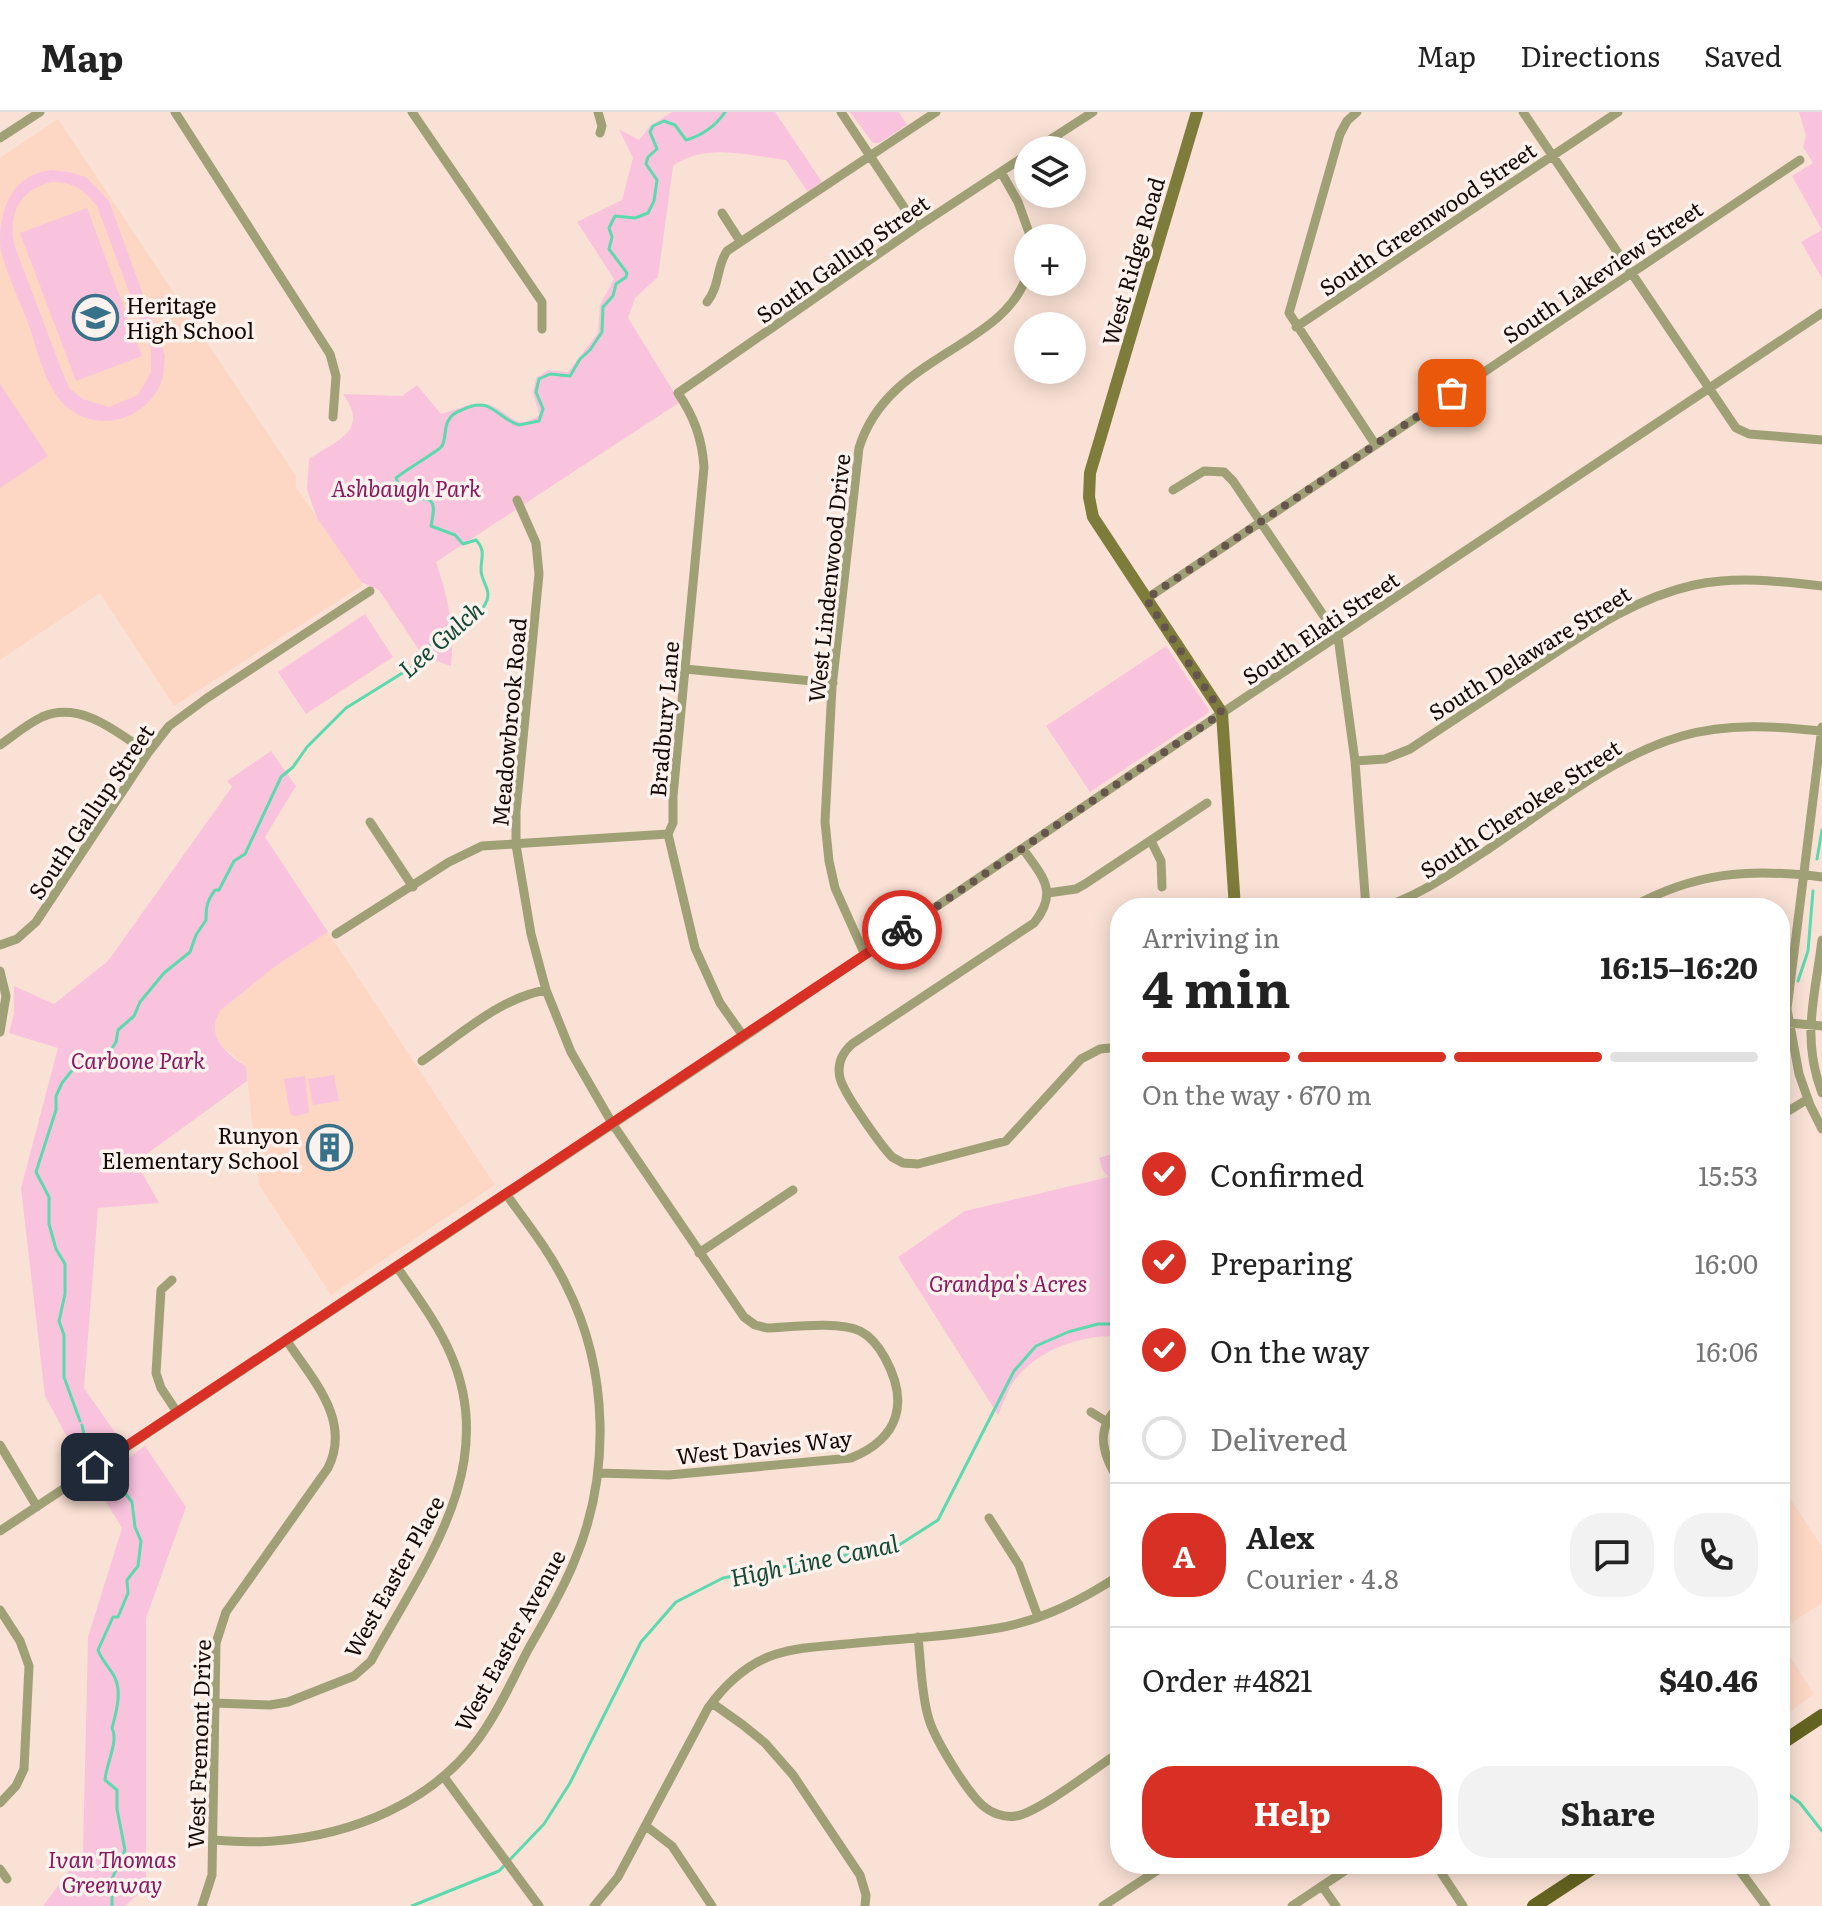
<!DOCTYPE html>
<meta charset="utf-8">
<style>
body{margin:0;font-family:Literata,serif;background:#f2f2f2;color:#222;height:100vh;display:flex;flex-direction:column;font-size:30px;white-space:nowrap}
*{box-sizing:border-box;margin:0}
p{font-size:26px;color:#767676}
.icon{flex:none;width:44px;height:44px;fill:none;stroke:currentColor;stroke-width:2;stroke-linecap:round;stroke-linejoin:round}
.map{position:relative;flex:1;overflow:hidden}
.details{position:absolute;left:1110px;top:786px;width:680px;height:976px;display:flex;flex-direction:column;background:#fff;border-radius:32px;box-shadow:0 4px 20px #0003}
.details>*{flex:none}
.buttons{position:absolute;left:1014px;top:24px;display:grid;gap:16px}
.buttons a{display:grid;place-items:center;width:72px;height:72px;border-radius:50%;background:#fff;box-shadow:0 4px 20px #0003;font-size:40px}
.pin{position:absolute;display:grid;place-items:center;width:68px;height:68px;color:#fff;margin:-34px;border-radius:16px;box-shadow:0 4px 12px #0006}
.courier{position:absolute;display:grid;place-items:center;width:80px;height:80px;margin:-40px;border:6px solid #d93025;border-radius:50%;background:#fff;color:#222;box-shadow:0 2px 10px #0007}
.head em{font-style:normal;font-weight:700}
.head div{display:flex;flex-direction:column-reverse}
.head{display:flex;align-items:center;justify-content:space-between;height:136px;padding:0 32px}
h1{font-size:52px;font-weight:700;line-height:60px}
.bar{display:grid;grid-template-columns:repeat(4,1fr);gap:12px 8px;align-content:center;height:96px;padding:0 32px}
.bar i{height:10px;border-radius:6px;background:#e0e0e0}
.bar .active{background:#d93025}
.bar p{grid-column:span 4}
.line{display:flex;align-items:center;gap:20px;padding:0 32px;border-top:2px solid #e0e0e0}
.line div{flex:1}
.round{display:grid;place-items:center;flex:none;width:84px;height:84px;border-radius:32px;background:#f2f2f2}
ol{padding:0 32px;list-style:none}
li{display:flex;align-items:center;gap:24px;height:88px}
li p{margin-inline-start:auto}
li .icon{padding:8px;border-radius:50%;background:#d93025;color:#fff;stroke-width:4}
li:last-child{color:#767676}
li i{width:44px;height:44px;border:4px solid #e0e0e0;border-radius:50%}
.primary-button{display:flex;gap:16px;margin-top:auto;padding:16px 32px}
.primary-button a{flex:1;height:92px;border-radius:32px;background:#d93025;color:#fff;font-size:32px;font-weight:700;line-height:92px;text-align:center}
.primary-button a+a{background:#f2f2f2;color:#222}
header{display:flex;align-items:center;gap:48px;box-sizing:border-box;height:112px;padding:0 40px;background:#fff;border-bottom:2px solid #e0e0e0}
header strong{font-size:38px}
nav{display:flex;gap:44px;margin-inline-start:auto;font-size:28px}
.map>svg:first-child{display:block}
.built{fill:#fdd7c4}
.green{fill:#f9c3dd;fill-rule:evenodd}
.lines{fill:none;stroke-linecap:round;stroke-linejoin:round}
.stream{stroke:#5cd9ae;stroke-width:3}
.street{stroke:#a0a076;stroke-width:9}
.secondary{stroke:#7e7c3b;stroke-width:12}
.primary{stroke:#656320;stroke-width:14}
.done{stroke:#65554d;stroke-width:8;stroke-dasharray:0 14.4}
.route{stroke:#d93025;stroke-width:10}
.labels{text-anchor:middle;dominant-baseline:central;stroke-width:7;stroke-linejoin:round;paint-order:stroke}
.street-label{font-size:22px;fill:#150904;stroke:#fbf2ee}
.poi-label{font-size:22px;fill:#150904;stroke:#fbf2ee;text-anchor:start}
.park-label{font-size:22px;font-style:italic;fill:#871a5f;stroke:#fbf2ee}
.water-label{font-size:24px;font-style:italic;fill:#134937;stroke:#fbf2ee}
</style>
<header>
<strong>Map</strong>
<nav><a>Map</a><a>Directions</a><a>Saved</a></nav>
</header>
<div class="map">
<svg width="1822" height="1794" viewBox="0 0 1822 1794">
<rect width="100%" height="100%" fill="#fae1d5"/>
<path class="built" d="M 58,7 L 296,364 L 296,375 L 363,473 L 174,594 L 100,481 L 0,548 L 0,46 Z
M 328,820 L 495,1073 L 331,1183 L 259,1073 L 246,954 L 223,935 L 214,922 L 214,907 L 221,898 L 273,856 Z
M 1780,1371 L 1822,1435 L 1822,1491 L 1780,1518 Z
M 1780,1529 L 1814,1582 L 1783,1605 L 1780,1603 Z"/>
<path class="green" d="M 672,0 L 775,0 L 822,70 L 808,80 L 786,48 C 750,44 705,30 673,54 L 658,165 L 635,186 L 628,206 L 680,290 L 436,450 C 448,485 455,517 451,554 L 423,544 L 379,478 L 361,470 L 317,406 L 307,378 L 309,347 C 337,328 370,319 343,282 L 402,284 L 417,273 L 441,302 C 455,298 471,290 486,292 C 509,296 513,322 539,303 L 533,280 L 536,266 L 548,258 L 568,260 L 598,221 L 600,193 L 614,167 L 577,110 L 622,88 L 633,46 L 619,17 L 639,28 L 650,14 Z
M 850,0 L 899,0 L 907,13 L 879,31 L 873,31 Z
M 1799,0 L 1822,0 L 1822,166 L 1801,130 L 1822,118 L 1792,64 L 1813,51 L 1803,35 L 1806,24 Z
M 51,58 L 68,60 L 86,65 L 109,89 L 165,243 C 164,255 164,269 157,279 C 138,310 96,319 68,296 C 45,277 38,239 29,214 C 21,191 3,155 0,133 C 0,96 11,63 51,58 ZM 52,70 C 74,70 84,78 97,94 L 151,239 L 151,260 L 138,283 L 109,295 L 83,287 L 70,277 L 64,264 L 15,135 C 7,104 19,77 52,70 Z
M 87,96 L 142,244 L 76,269 L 20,121 Z
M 0,272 L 48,344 L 0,376 Z
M 365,502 L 393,545 L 306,602 L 278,560 Z
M 1166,534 L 1209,598 L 1207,602 L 1090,680 L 1046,614 Z
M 271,639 L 296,674 L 265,725 L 328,820 L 273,856 L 221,898 C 204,921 225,942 246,954 L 247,969 L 136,1050 L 159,1091 L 98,1096 L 84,1276 L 118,1325 L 81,1351 L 45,1284 L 21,1076 L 58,936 L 9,921 L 14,901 L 14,874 L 54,892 L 108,849 L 232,675 L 227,669 Z
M 334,963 L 339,989 L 313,993 L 308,967 Z
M 305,964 L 309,1001 L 294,1004 L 290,1001 L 284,967 Z
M 1109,1043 L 1120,1052 L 1120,1224 C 1083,1223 1043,1235 1018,1264 C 1009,1274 1004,1290 998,1303 L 898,1145 L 965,1099 L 1109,1065 L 1103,1059 L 1099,1046 Z
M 145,1334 L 186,1395 L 146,1506 L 146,1775 L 125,1794 L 43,1794 L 83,1740 L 88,1525 L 122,1416 L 94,1370 Z"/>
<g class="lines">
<path class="stream" d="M 1817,747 L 1822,718
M 1798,869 L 1808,839 L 1813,779
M 80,1309 L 64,1265 L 64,1223 L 59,1209 L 65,1182 L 65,1152 L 56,1137 L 49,1112 L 49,1085 L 36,1060 L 56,998 L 56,984 L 62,971 L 74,956 L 107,944 L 116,930 L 118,918 L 134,904 L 140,890 L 164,861 L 190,840 L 196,823 L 206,808 C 206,795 207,789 215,778 L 219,778 L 234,749 L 245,742 L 281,665 L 293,655 L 307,635 L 346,596 L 417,552 C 425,546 425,538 432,532 C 448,518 480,509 487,488 C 491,477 481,469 481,458 C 481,445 486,439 476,428 L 463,432 L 455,423 L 431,414 C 435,393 437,384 412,387 L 400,377 L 396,366 C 404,359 440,338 442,334 C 446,327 444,317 448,309 C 451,303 456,300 462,298 C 492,283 496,306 519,313 L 539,309 L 543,297 L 536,280 L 539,267 L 550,262 L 570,264 L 580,247 L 590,238 L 602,220 L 603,195 L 613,184 L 616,172 L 626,165 L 627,161 L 609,137 L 612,125 L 609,116 L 615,104 L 635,106 L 648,101 L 654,89 L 657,68 L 646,52 L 648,45 L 657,37 L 650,20 L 653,14 L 664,9 L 675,13 L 686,28 C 701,24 716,14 725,0
M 82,1313 L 87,1336 L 100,1348
M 104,1354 L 132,1390 L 135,1415 L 141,1429 L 138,1454 L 127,1468 L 128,1481 L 118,1505 L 113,1505 L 98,1538 C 102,1549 110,1556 115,1566 C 122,1581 116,1601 112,1616 C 119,1629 106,1652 105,1668 L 117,1678 L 117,1697 L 125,1738 L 112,1767 L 112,1794
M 1780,1676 L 1800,1691 L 1822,1719
M 412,1794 L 499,1759 L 544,1712 L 570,1671 L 641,1530 L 676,1490 L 723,1466 L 899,1433 L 938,1408 L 1014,1259 L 1036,1234 L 1068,1220 L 1098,1212 L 1120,1212"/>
<path class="street" d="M 175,0 L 330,242 L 336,264 L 333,305
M 412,0 L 542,190 L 542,217
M 598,0 L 602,14 L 600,21
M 841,0 L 917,115
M 1357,0 L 1347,9 L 1340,22 L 1289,201 L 1375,332
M 1523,0 L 1736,316 L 1749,322 L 1822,328
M 0,26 L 40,0
M 1034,38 L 1093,0
M 1001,60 L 1018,90 L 1031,126
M 722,101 L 740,129
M 707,190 C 720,174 716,155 727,139 L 936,0
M 1296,215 L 1618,0
M 1173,378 L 1204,359 L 1224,360 L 1233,369 L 1338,525 L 1355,649 L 1366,796
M 517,388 L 536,431 L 539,462 L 516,699 L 516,733 L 531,822 L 546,878 L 571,940 L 612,1011 L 744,1205 L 755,1213 L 767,1216 C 792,1215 838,1209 860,1219 C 872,1225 879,1235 885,1246 C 909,1290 900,1326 851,1346 L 669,1363 L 598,1361
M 1146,487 L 1800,48
M 685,557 L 833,571
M 1822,615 L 1787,897 L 1799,962 L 1810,993 L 1822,1017
M 0,633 C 13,624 27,612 42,605 C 81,588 118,621 148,641
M 1355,649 L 1385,647 L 1410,637 C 1452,609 1495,581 1537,553 C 1587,520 1635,486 1694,473 C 1737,464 1779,469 1822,474
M 370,710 L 413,775
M 1151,729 L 1161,749 L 1162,775
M 1023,737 C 1043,765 1059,780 1034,811 L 852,932 C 842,941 837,953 840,966 C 844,982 880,1032 892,1045 L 903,1051 L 918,1052 L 1006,1029 L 1081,947 L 1100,937 L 1120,935
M 1048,781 L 1076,777 L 1085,772 L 1207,691
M 1380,796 C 1420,784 1452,760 1487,738 C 1548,697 1610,645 1682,624 C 1728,611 1775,614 1822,619
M 1630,796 C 1695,760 1749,756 1822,765
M 336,822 L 449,750 L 482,734 L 668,722
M 1822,828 C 1815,885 1801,925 1822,981
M 0,833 L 17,827 L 36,810 L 148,641 L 169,614 L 207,586 L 370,479
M 865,843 L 835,776 L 829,749 L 825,710 L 832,575 L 859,336 C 888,241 1006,237 1028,160
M 0,859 L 6,884 L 0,920
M 1780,910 L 1822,914
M 744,925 L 720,891 L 695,836 L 668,722 L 673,711 L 673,684 L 704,355 C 702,326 694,305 678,281 L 917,115 L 1028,42
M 422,949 C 460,923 500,886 546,878
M 1780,1004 L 1808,987
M 699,1141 L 793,1078
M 172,1168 L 161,1178 L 156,1261 L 161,1276 L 177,1300
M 1120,1294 C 1093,1317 1103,1345 1120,1370
M 1091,1300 L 1107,1310
M 0,1333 L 37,1395
M 989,1406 L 1019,1453 L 1038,1505
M 0,1419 L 744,925 L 1222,601 L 1822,201
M 0,1498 L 20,1529 L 29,1554 L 24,1657 L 16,1674 L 0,1691
M 918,1525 C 921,1551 921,1579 928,1604 C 933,1625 966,1678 982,1693 C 991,1701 1004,1706 1016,1704 C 1038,1701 1098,1654 1120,1640
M 214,1591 L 270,1593 L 288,1590 L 354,1564 L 371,1549 C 423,1454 500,1356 451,1243 C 438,1212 416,1183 397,1155
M 712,1591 L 743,1613 L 765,1631 L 793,1663 L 860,1763 L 866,1783 L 865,1794
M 444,1665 L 539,1794
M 646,1714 L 672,1734 L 712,1794
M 213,1728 C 233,1729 254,1731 274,1729 C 352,1723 432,1691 479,1626 C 499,1599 513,1566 529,1536 C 545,1508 562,1480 574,1450 C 611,1363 609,1258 566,1173 C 550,1140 527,1111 506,1082
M 1438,1752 L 1442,1762 L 1463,1794
M 1735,1752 L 1766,1794
M 0,1757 L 7,1767
M 1322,1774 L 1336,1794
M 202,1794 L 212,1763 L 216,1531 L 226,1500 L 328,1356 C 352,1308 312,1267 287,1229
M 594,1794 L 618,1765 L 708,1596 C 724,1574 742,1556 768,1545 C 792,1535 820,1535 846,1532 C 896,1527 948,1525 998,1516 C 1043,1508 1082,1488 1120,1463
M 1103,1794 L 1167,1752
M 1292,1794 L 1355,1752"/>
<path class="secondary" d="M 1197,0 L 1090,361 L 1089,385 L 1093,405 L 1222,601 L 1235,796"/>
<path class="primary" d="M 1780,1632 L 1822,1604
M 1534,1794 L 1598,1752"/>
</g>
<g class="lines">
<path class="done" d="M 902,818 L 1222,601 L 1146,487 L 1452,281"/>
<path class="route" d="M 95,1355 L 902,818"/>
</g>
<defs>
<symbol id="school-ring" viewBox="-11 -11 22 22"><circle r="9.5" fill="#fbf2ee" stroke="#37728a" stroke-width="1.5"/><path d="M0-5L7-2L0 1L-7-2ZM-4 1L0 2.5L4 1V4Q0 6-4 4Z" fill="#37728a"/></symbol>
<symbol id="building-ring" viewBox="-11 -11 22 22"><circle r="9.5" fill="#fbf2ee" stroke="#37728a" stroke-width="1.5"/><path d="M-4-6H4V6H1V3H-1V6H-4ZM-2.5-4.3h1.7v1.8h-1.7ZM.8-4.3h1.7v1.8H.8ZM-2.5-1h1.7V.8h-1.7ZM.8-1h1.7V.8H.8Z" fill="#37728a"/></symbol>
</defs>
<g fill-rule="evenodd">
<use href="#school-ring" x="70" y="180" width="51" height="51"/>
<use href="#building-ring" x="304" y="1010" width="51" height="51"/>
</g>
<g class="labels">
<g class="street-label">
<text transform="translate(1427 106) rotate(-34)">South Greenwood Street</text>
<text transform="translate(842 146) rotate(-35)">South Gallup Street</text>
<text transform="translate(1132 149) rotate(-74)">West Ridge Road</text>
<text transform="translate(1602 159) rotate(-34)">South Lakeview Street</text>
<text transform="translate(828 466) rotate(-84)">West Lindenwood Drive</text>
<text transform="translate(1320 515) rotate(-34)">South Elati Street</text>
<text transform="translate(1529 540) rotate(-32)">South Delaware Street</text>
<text transform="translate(663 607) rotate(-85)">Bradbury Lane</text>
<text transform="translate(508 610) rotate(-85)">Meadowbrook Road</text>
<text transform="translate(1520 696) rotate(-33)">South Cherokee Street</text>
<text transform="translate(90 699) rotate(-56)">South Gallup Street</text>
<text transform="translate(764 1334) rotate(-6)">West Davies Way</text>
<text transform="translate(393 1464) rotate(-61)">West Easter Place</text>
<text transform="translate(509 1528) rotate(-61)">West Easter Avenue</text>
<text transform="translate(198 1632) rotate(-88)">West Fremont Drive</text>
</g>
<g class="poi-label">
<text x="126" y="192">Heritage<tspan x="126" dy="25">High School</tspan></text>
<text x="299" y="1022" text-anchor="end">Runyon<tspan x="299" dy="25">Elementary School</tspan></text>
</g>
<g class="park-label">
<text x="406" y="375">Ashbaugh Park</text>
<text x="138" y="947">Carbone Park</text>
<text x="1008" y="1170">Grandpa's Acres</text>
<text x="112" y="1746">Ivan Thomas<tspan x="112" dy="25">Greenway</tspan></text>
</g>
<g class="water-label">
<text transform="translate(440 526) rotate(-41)">Lee Gulch</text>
<text transform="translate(814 1447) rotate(-12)">High Line Canal</text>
</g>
</g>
</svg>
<div class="buttons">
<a><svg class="icon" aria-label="layers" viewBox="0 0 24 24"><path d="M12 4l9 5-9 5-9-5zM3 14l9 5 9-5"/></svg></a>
<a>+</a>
<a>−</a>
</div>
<div class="pin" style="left:1452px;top:281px;background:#ea580c"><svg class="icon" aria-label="bag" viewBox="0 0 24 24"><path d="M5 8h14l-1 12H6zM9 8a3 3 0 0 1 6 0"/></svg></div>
<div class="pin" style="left:95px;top:1355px;background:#1f2937"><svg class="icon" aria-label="home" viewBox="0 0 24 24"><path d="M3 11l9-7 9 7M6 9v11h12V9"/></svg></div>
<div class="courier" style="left:902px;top:818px"><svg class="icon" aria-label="bike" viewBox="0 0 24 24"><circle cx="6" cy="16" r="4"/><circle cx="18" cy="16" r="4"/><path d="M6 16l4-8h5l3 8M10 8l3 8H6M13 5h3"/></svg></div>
<section class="details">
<div class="head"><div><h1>4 min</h1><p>Arriving in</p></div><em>16:15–16:20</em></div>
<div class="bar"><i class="active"></i><i class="active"></i><i class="active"></i><i></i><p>On the way · 670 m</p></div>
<ol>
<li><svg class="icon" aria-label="check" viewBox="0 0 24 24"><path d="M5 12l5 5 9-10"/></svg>Confirmed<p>15:53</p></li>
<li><svg class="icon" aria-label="check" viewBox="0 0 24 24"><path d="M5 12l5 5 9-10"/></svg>Preparing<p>16:00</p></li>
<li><svg class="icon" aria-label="check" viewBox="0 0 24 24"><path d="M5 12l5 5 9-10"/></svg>On the way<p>16:06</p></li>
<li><i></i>Delivered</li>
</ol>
<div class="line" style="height:144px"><b class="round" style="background:#d93025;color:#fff">A</b><div><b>Alex</b><p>Courier · 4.8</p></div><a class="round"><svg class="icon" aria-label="chat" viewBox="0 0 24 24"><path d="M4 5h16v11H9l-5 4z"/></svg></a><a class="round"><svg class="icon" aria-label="phone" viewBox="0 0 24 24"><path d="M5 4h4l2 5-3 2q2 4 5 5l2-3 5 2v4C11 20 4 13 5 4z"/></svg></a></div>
<div class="line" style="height:104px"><div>Order #4821</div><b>$40.46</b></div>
<div class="primary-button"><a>Help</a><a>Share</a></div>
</section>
</div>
